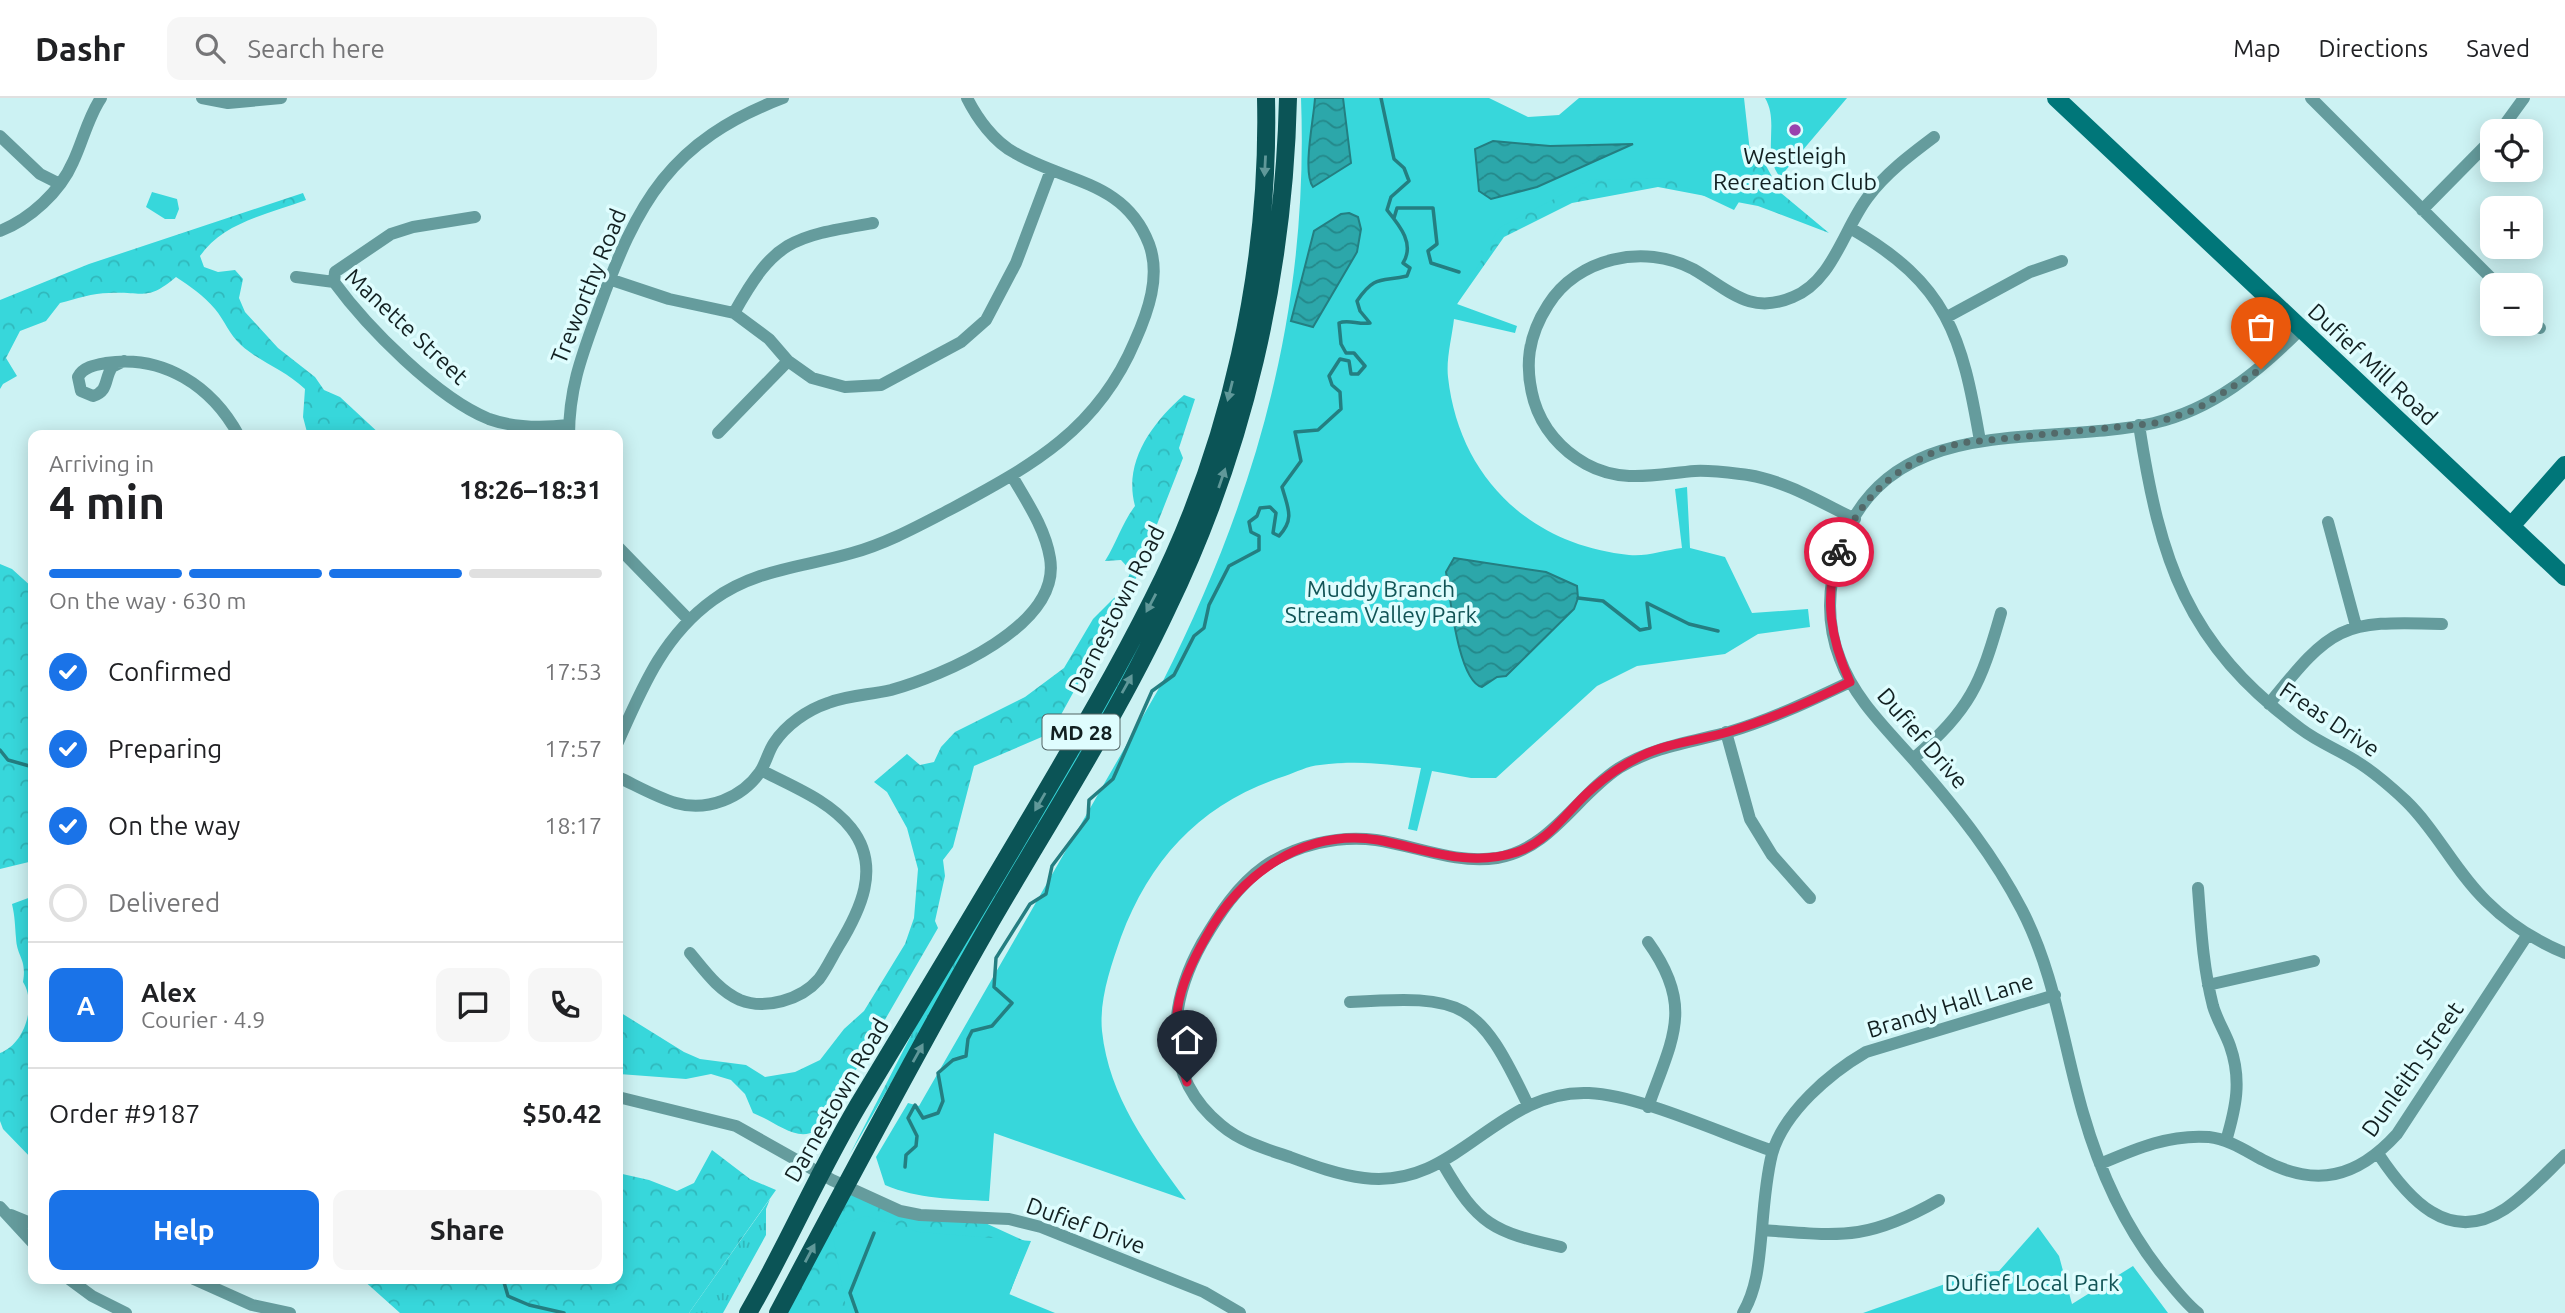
<!DOCTYPE html>
<meta charset="utf-8">
<style>
body{margin:0;font-family:Ubuntu,sans-serif;background:#f6f6f6;color:#202124;height:100vh;display:flex;flex-direction:column;font-size:26px;white-space:nowrap}
*{box-sizing:border-box;margin:0}
p{font-size:23px;color:#757577}
.icon{flex:none;width:38px;height:38px;fill:none;stroke:currentColor;stroke-width:2;stroke-linecap:round;stroke-linejoin:round}
.map{position:relative;flex:1;overflow:hidden}
.drawer{position:absolute;left:28px;top:332px;width:595px;height:854px;display:flex;flex-direction:column;background:#fff;border-radius:14px;box-shadow:0 4px 18px #0003}
.drawer>*{flex:none}
.tools{position:absolute;left:2480px;top:21px;display:grid;gap:14px}
.tools a{display:grid;place-items:center;width:63px;height:63px;border-radius:14px;background:#fff;box-shadow:0 4px 18px #0003;font-size:35px}
.pin{position:absolute;display:grid;place-items:center;width:60px;height:60px;color:#fff;margin:-72px -30px;border-radius:50% 50% 50% 0;rotate:-45deg;box-shadow:0 0 7px #0007}
.pin .icon{rotate:45deg}
.courier{position:absolute;display:grid;place-items:center;width:70px;height:70px;margin:-35px;border:5px solid #e11d48;border-radius:50%;background:#fff;color:#222;box-shadow:0 2px 9px #0007}
.head em{font-style:normal;font-weight:600}
.head div{display:flex;flex-direction:column-reverse}
.head{display:flex;align-items:center;justify-content:space-between;height:119px;padding:0 21px}
h1{font-size:46px;font-weight:600;line-height:52px}
.bar{display:grid;grid-template-columns:repeat(4,1fr);gap:10px 7px;align-content:center;height:84px;padding:0 21px}
.bar i{height:9px;border-radius:5px;background:#e0e0e0}
.bar .selected{background:#1a73e8}
.bar p{grid-column:span 4}
.line{display:flex;align-items:center;gap:18px;padding:0 21px;border-top:2px solid #e0e0e0}
.line div{flex:1}
.round{display:grid;place-items:center;flex:none;width:74px;height:74px;border-radius:14px;background:#f6f6f6}
ol{padding:0 21px;list-style:none}
li{display:flex;align-items:center;gap:21px;height:77px}
li p{margin-inline-start:auto}
li .icon{padding:7px;border-radius:50%;background:#1a73e8;color:#fff;stroke-width:4}
li:last-child{color:#757577}
li i{width:38px;height:38px;border:4px solid #e0e0e0;border-radius:50%}
.action{display:flex;gap:14px;margin-top:auto;padding:14px 21px}
.action a{flex:1;height:80px;border-radius:14px;background:#1a73e8;color:#fff;font-size:28px;font-weight:600;line-height:80px;text-align:center}
.action a+a{background:#f6f6f6;color:#202124}
header{display:flex;align-items:center;gap:42px;box-sizing:border-box;height:98px;padding:0 35px;background:#fff;border-bottom:2px solid #e0e0e0}
header strong{font-size:33px}
nav{display:flex;gap:38px;margin-inline-start:auto;font-size:24px}
.search{width:490px;height:63px;background:#f6f6f6;display:flex;align-items:center;gap:18px;box-sizing:border-box;padding:0 24px;border-radius:14px;color:#757577;font-size:26px}
.map>svg:first-child{display:block}
.grass{fill:url(#grass-tufts)}
.forest{fill:url(#forest-crowns)}
.park{fill:#37d7db}
.water{fill:url(#water-waves);stroke:#247e81;stroke-width:2}
.lines{fill:none;stroke-linecap:round;stroke-linejoin:round}
.stream{stroke:#247e81;stroke-width:3.5}
.street{stroke:#659c9d;stroke-width:12}
.secondary{stroke:#007679;stroke-width:18}
.primary{stroke:#0b5456;stroke-width:18}
.oneway{fill:#609899}
.done{stroke:#536a6a;stroke-width:7;stroke-dasharray:0 12.6}
.route{stroke:#e11d48;stroke-width:9}
.poi-dot{fill:#9942ae;stroke:#dffdfe;stroke-width:2.5}
.labels{text-anchor:middle;dominant-baseline:central;stroke-width:7;stroke-linejoin:round;paint-order:stroke}
.shield{fill:#dffdfe;stroke:#506263;stroke-width:2}
.shield-label{font-size:21px;font-weight:bold;fill:#122021}
.poi-label{font-size:23px;fill:#122021;stroke:#dffdfe}
.street-label{font-size:23px;fill:#122021;stroke:#dffdfe}
.park-label{font-size:23px;fill:#115456;stroke:#dffdfe}
</style>
<header>
<strong>Dashr</strong>
<div class="search"><svg class="icon" aria-label="search" viewBox="0 0 24 24"><circle cx="10" cy="10" r="6"/><path d="M15 15l6 6"/></svg>Search here</div>
<nav><a>Map</a><a>Directions</a><a>Saved</a></nav>
</header>
<div class="map">
<svg width="2565" height="1215" viewBox="0 0 2565 1215">
<defs>
<pattern id="grass-tufts" width="24" height="20" patternUnits="userSpaceOnUse" patternTransform="scale(1.75)"><rect width="24" height="20" fill="#37d7db"/><path d="M3 7l-1-3M5 7V3M7 7l1-3M15 17l-1-3M17 17v-4M19 17l1-3" fill="none" stroke="#30b8bc"/></pattern>
<pattern id="forest-crowns" width="20" height="18" patternUnits="userSpaceOnUse" patternTransform="scale(1.75)"><rect width="20" height="18" fill="#37d7db"/><path d="M2 6a3 3 0 1 1 6 0M12 15a3 3 0 1 1 6 0" fill="none" stroke="#30b8bc"/></pattern>
<pattern id="water-waves" width="16" height="10" patternUnits="userSpaceOnUse" patternTransform="scale(1.75)"><rect width="16" height="10" fill="#2ca7aa"/><path d="M0 5q4-4 8 0t8 0" fill="none" stroke="#24888a"/></pattern>
</defs>
<rect width="100%" height="100%" fill="#ccf2f3"/>
<path class="grass" d="M 1268,126 L 1273,127 L 1198,428 L 1127,575 L 849,1058 L 919,922 L 1178,462 Z
M 770,1101 L 766,1111 L 766,1137 L 723,1215 L 689,1215 Z"/>
<path class="forest" d="M 1691,11 L 1759,55 L 1781,95 L 1829,135 L 1758,108 L 1658,89 L 1572,105 L 1504,139 L 1457,206 L 1334,191 Z
M 303,95 L 306,102 C 269,116 223,124 200,158 L 204,169 L 218,174 L 235,172 L 243,181 L 239,200 L 245,214 L 278,250 L 315,279 L 324,292 L 340,299 L 382,338 L 308,338 L 303,319 L 305,291 C 285,272 261,265 241,247 C 229,236 225,223 215,211 C 204,198 190,188 176,179 C 147,204 142,193 109,195 C 93,195 76,201 60,205 L 46,223 L 20,233 L 6,260 L 17,278 L 3,286 L 0,291 L 0,202 L 89,166 Z
M 1184,297 L 1195,301 L 1179,350 L 1183,360 L 1136,480 L 1051,635 L 974,668 L 953,749 L 943,762 L 945,778 L 935,823 L 938,830 L 838,1003 L 825,1009 L 828,1018 C 807,1055 781,1026 753,1015 L 745,996 L 731,982 L 711,976 L 686,981 L 619,976 L 618,913 L 684,954 L 700,961 L 746,967 L 765,979 L 795,974 L 820,962 L 844,931 L 864,913 L 905,846 L 914,820 L 918,771 L 907,730 L 887,694 L 874,684 L 907,656 L 920,667 L 934,664 L 941,649 L 955,634 L 1025,599 L 1064,570 L 1093,521 L 1123,491 L 1131,473 L 1121,462 L 1105,463 C 1117,444 1122,425 1135,408 C 1123,364 1152,325 1184,297 Z
M 0,466 L 12,471 L 33,490 L 33,763 L 0,771 Z
M 31,799 L 33,800 L 33,1062 L 3,1031 L 0,1023 L 0,955 C 25,946 37,906 23,884 C 27,860 17,860 16,840 C 15,828 15,819 12,806 Z
M 712,1052 L 750,1081 L 776,1092 L 689,1215 L 400,1215 L 362,1181 L 618,1181 L 618,1075 L 649,1082 L 677,1093 L 694,1085 Z
M 846,1087 L 920,1117 L 970,1118 L 1029,1145 L 1006,1205 L 1023,1215 L 778,1215 Z"/>
<path class="park" d="M 1301,0 L 1489,0 L 1528,19 L 1559,17 L 1579,0 L 1744,0 L 1753,81 L 1734,112 L 1666,80 L 1590,82 L 1499,130 L 1457,206 L 1517,228 L 1515,235 L 1454,221 C 1452,239 1446,261 1448,279 C 1459,379 1530,447 1629,457 C 1646,459 1665,452 1682,450 L 1675,391 L 1687,389 L 1690,450 L 1725,459 L 1752,515 L 1808,511 L 1810,529 L 1758,536 L 1725,556 L 1637,568 L 1597,588 L 1496,680 L 1471,680 L 1432,673 L 1417,733 L 1408,731 L 1421,670 C 1387,666 1355,662 1320,667 C 1308,668 1296,674 1285,678 C 1203,704 1151,759 1121,839 C 1111,868 1099,901 1102,933 C 1109,999 1148,1050 1186,1102 L 994,1035 L 989,1103 C 953,1101 918,1101 885,1087 L 876,1059 L 908,1005 L 919,1008 L 1162,585 C 1257,397 1309,212 1301,0 Z
M 1765,0 L 1847,0 L 1780,79 C 1761,55 1780,25 1765,0 Z
M 152,94 L 177,101 L 179,111 L 175,121 L 165,121 L 146,109 Z
M 866,1118 L 919,1134 L 1031,1143 L 1009,1196 L 1055,1215 L 847,1215 L 833,1138 L 838,1127 Z
M 2038,1129 L 2059,1158 L 2072,1206 L 2133,1168 L 2168,1215 L 1863,1215 L 1979,1174 L 1999,1173 Z"/>
<path class="water" d="M 1315,0 L 1343,0 L 1351,65 L 1313,89 C 1302,74 1314,20 1315,0 Z
M 1493,43 L 1550,48 L 1633,46 L 1537,89 L 1491,101 L 1479,93 L 1475,51 Z
M 1349,115 L 1358,119 L 1361,131 L 1357,154 L 1313,229 L 1291,223 L 1314,133 L 1341,116 Z
M 1454,460 L 1546,474 L 1577,488 L 1578,500 L 1574,511 L 1506,578 L 1497,579 L 1482,589 C 1458,583 1450,497 1446,474 Z"/>
<g class="lines">
<path class="stream" d="M 1394,120 L 1397,110 L 1433,110 L 1437,146 L 1428,153 L 1431,165 L 1459,174
M 1578,500 L 1603,503 L 1640,532 L 1650,530 L 1647,505 L 1689,526 L 1718,533
M 0,652 L 8,662 L 33,669
M 905,1069 L 906,1057 L 916,1048 L 917,1038 L 908,1020 L 915,1007 L 923,1020 L 938,1015 L 943,1003 L 938,975 L 953,962 L 966,958 L 968,941 L 972,933 L 992,928 L 1012,905 L 994,889 L 996,860 L 1030,806 L 1046,796 L 1052,768 L 1088,720 L 1089,702 L 1113,681 L 1152,593 L 1174,577 L 1194,538 L 1204,530 L 1209,507 L 1229,468 L 1259,452 L 1259,438 L 1251,434 L 1249,424 L 1257,418 L 1260,410 L 1270,409 L 1276,415 L 1273,435 L 1279,438 C 1295,421 1288,410 1282,389 L 1301,363 L 1295,334 L 1318,332 L 1341,311 L 1340,294 L 1332,287 L 1329,278 L 1340,261 L 1349,263 L 1351,276 L 1358,276 L 1365,268 L 1354,255 L 1346,255 L 1341,246 L 1339,225 C 1348,221 1359,227 1370,225 L 1360,213 L 1357,203 C 1375,176 1382,184 1407,178 L 1410,170 L 1403,165 C 1415,146 1400,128 1387,112 L 1391,99 L 1409,83 L 1404,70 L 1394,61 L 1381,0
M 503,1181 L 508,1198 L 529,1207 L 564,1215
M 857,1215 L 850,1195 L 874,1135"/>
<path class="street" d="M 202,0 L 228,5 L 281,0
M 2311,0 L 2498,187
M 2500,33 L 2524,0
M 0,38 L 40,76 L 58,85
M 2422,112 L 2492,41
M 1850,130 C 1948,186 1962,238 1980,343
M 0,133 C 30,121 60,94 73,64 C 83,43 88,19 101,0
M 296,179 L 334,184 C 367,229 437,300 489,321 C 514,330 543,330 569,327
M 609,181 L 669,201 L 734,215 L 769,241 L 788,263 L 812,280 L 845,289 L 881,287 L 961,244 L 986,222 L 1016,165 L 1051,72
M 334,184 L 335,174 L 391,136 L 413,129 L 475,119
M 734,215 C 775,141 792,139 873,125
M 1947,219 L 2030,174 L 2062,163
M 2530,220 L 2540,230
M 124,263 L 112,269 C 104,281 109,293 93,298 L 81,293 L 78,279 C 83,269 95,267 106,265 C 163,256 212,288 239,338
M 2139,327 C 2160,463 2186,546 2301,631 C 2318,644 2339,652 2356,663 C 2374,674 2391,689 2406,703 C 2437,733 2455,773 2486,803 C 2508,825 2536,843 2565,855
M 718,335 L 788,263
M 569,338 C 569,290 582,257 598,213 C 637,104 670,43 783,0
M 1855,421 C 1820,404 1786,383 1748,377 C 1731,375 1711,372 1695,373 C 1657,376 1622,386 1586,366 C 1561,352 1542,330 1534,303 C 1524,268 1528,238 1548,207 C 1577,160 1644,145 1693,171 C 1728,191 1749,218 1793,199 C 1833,183 1844,130 1868,99 C 1886,75 1910,57 1934,39
M 2328,424 L 2356,528
M 618,449 L 688,521
M 2269,606 C 2332,528 2340,522 2442,526
M 1726,634 L 1750,721 L 1772,757 L 1810,800
M 618,644 C 642,590 663,538 713,502 C 755,471 804,469 852,455 C 888,445 920,427 953,410 C 1033,367 1098,331 1135,243 C 1148,214 1161,178 1149,146 C 1125,83 1067,85 1015,55 C 994,44 977,20 967,0
M 1913,661 C 1971,610 1980,588 2001,515
M 618,679 C 637,688 656,699 676,705 C 707,714 742,700 760,674 C 766,665 768,654 774,645 C 786,627 807,612 828,605 C 848,597 870,597 891,592 C 942,578 1062,528 1050,460 C 1045,430 1027,404 1012,378
M 2198,790 C 2201,830 2203,869 2213,908 C 2217,922 2225,934 2230,948 C 2242,982 2236,1009 2226,1043
M 690,855 C 705,873 718,892 740,902 C 765,912 801,902 819,881 C 826,872 832,859 838,849 C 860,813 882,769 851,730 C 829,702 791,688 761,672
M 2208,887 L 2314,863
M 1350,904 C 1465,897 1478,902 1528,1007
M 618,999 L 736,1028 L 832,1082 L 900,1113 L 920,1117 L 1009,1121 L 1041,1129 L 1204,1194 L 1240,1215
M 1648,1009 C 1672,941 1695,909 1648,844
M 1773,1053 C 1723,1036 1639,997 1589,995 C 1496,991 1458,1092 1364,1080 C 1339,1077 1314,1068 1290,1059 C 1266,1051 1241,1044 1221,1027 C 1161,978 1168,906 1202,845 C 1219,816 1237,788 1265,768 C 1296,747 1338,737 1376,742 C 1417,748 1454,766 1497,760 C 1551,751 1576,698 1619,670 C 1653,649 1691,644 1729,634 C 1772,621 1810,603 1850,584
M 2379,1057 C 2407,1099 2448,1148 2505,1111 C 2526,1097 2546,1075 2565,1057
M 1443,1066 C 1478,1127 1493,1134 1561,1149
M 2100,1066 C 2135,1051 2169,1036 2209,1039 C 2228,1041 2246,1053 2263,1062 C 2316,1090 2357,1080 2397,1036 L 2528,836
M 0,1109 L 33,1145
M 11,1117 L 33,1126
M 1762,1132 C 1842,1138 1867,1143 1939,1102
M 69,1181 L 92,1198 L 126,1215
M 194,1181 L 252,1207 L 290,1215
M 1743,1215 C 1758,1189 1759,1161 1762,1131 C 1764,1106 1766,1080 1772,1056 C 1784,1014 1830,975 1866,954 L 2055,897
M 2198,1215 C 2183,1203 2172,1187 2160,1173 C 2124,1127 2099,1071 2083,1015 C 2063,946 2055,876 2022,812 C 1994,758 1959,714 1919,668 C 1891,635 1855,603 1840,561 C 1826,525 1828,486 1840,450 C 1889,311 2043,350 2154,325 C 2214,311 2259,273 2301,231"/>
<path class="secondary" d="M 2056,0 L 2565,479
M 2511,428 L 2565,367"/>
<path class="primary" d="M 748,1215 C 790,1143 821,1067 865,996 C 923,900 981,804 1038,707 C 1078,639 1118,571 1153,501 C 1230,350 1270,169 1266,0
M 778,1215 C 846,1087 914,958 986,832 C 1047,726 1115,622 1167,511 C 1244,352 1284,177 1288,0"/>
</g>
<defs><path id="oneway-solid" d="M-6-.8H1V-3.2L6.5 0L1 3.2V.8H-6Z" transform="scale(1.75)"/></defs>
<g class="oneway">
<use href="#oneway-solid" transform="translate(1265 68) rotate(93)"/>
<use href="#oneway-solid" transform="translate(1230 293) rotate(104)"/>
<use href="#oneway-solid" transform="translate(1222 380) rotate(-71)"/>
<use href="#oneway-solid" transform="translate(1151 505) rotate(118)"/>
<use href="#oneway-solid" transform="translate(1127 586) rotate(-61)"/>
<use href="#oneway-solid" transform="translate(1040 704) rotate(120)"/>
<use href="#oneway-solid" transform="translate(918 955) rotate(-61)"/>
<use href="#oneway-solid" transform="translate(810 1155) rotate(-62)"/>
</g>
<g class="lines">
<path class="done" d="M 1839,454 C 1858,398 1904,361 1960,345 L 2156,325 L 2197,311 L 2261,271"/>
<path class="route" d="M 1187,984 C 1168,925 1175,893 1206,839 C 1240,777 1303,730 1378,742 C 1426,751 1468,770 1517,754 C 1550,743 1568,711 1593,690 C 1608,677 1624,666 1641,658 C 1668,645 1700,642 1728,634 C 1771,621 1810,604 1850,584 C 1831,542 1823,499 1839,454"/>
</g>
<circle class="poi-dot" cx="1795" cy="32" r="7"/>
<g class="labels">
<rect class="shield" x="1042.5" y="616.5" width="77" height="35" rx="5"/>
<g class="shield-label">
<text x="1081" y="634">MD 28</text>
</g>
<g class="poi-label">
<text x="1795" y="57">Westleigh<tspan x="1795" dy="26">Recreation Club</tspan></text>
</g>
<g class="street-label">
<text transform="translate(588 188) rotate(-68)">Treworthy Road</text>
<text transform="translate(407 228) rotate(43)">Manette Street</text>
<text transform="translate(2373 266) rotate(43)">Dufief Mill Road</text>
<text transform="translate(1116 511) rotate(-63)">Darnestown Road</text>
<text transform="translate(2330 621) rotate(34)">Freas Drive</text>
<text transform="translate(1923 640) rotate(49)">Dufief Drive</text>
<text transform="translate(1950 907) rotate(-17)">Brandy Hall Lane</text>
<text transform="translate(2412 971) rotate(-55)">Dunleith Street</text>
<text transform="translate(836 1002) rotate(-60)">Darnestown Road</text>
<text transform="translate(1086 1127) rotate(20)">Dufief Drive</text>
</g>
<g class="park-label">
<text x="1381" y="490">Muddy Branch<tspan x="1381" dy="26">Stream Valley Park</tspan></text>
<text x="2032" y="1184">Dufief Local Park</text>
</g>
</g>
</svg>
<div class="tools">
<a><svg class="icon" aria-label="locate" viewBox="0 0 24 24"><circle cx="12" cy="12" r="6"/><path d="M12 2v4M12 18v4M2 12h4M18 12h4"/></svg></a>
<a>+</a>
<a>−</a>
</div>
<div class="pin" style="left:2261px;top:271px;background:#ea580c"><svg class="icon" aria-label="bag" viewBox="0 0 24 24"><path d="M5 8h14l-1 12H6zM9 8a3 3 0 0 1 6 0"/></svg></div>
<div class="pin" style="left:1187px;top:984px;background:#1f2937"><svg class="icon" aria-label="home" viewBox="0 0 24 24"><path d="M3 11l9-7 9 7M6 9v11h12V9"/></svg></div>
<div class="courier" style="left:1839px;top:454px"><svg class="icon" aria-label="bike" viewBox="0 0 24 24"><circle cx="6" cy="16" r="4"/><circle cx="18" cy="16" r="4"/><path d="M6 16l4-8h5l3 8M10 8l3 8H6M13 5h3"/></svg></div>
<section class="drawer">
<div class="head"><div><h1>4 min</h1><p>Arriving in</p></div><em>18:26–18:31</em></div>
<div class="bar"><i class="selected"></i><i class="selected"></i><i class="selected"></i><i></i><p>On the way · 630 m</p></div>
<ol>
<li><svg class="icon" aria-label="check" viewBox="0 0 24 24"><path d="M5 12l5 5 9-10"/></svg>Confirmed<p>17:53</p></li>
<li><svg class="icon" aria-label="check" viewBox="0 0 24 24"><path d="M5 12l5 5 9-10"/></svg>Preparing<p>17:57</p></li>
<li><svg class="icon" aria-label="check" viewBox="0 0 24 24"><path d="M5 12l5 5 9-10"/></svg>On the way<p>18:17</p></li>
<li><i></i>Delivered</li>
</ol>
<div class="line" style="height:126px"><b class="round" style="background:#1a73e8;color:#fff">A</b><div><b>Alex</b><p>Courier · 4.9</p></div><a class="round"><svg class="icon" aria-label="chat" viewBox="0 0 24 24"><path d="M4 5h16v11H9l-5 4z"/></svg></a><a class="round"><svg class="icon" aria-label="phone" viewBox="0 0 24 24"><path d="M5 4h4l2 5-3 2q2 4 5 5l2-3 5 2v4C11 20 4 13 5 4z"/></svg></a></div>
<div class="line" style="height:91px"><div>Order #9187</div><b>$50.42</b></div>
<div class="action"><a>Help</a><a>Share</a></div>
</section>
</div>
